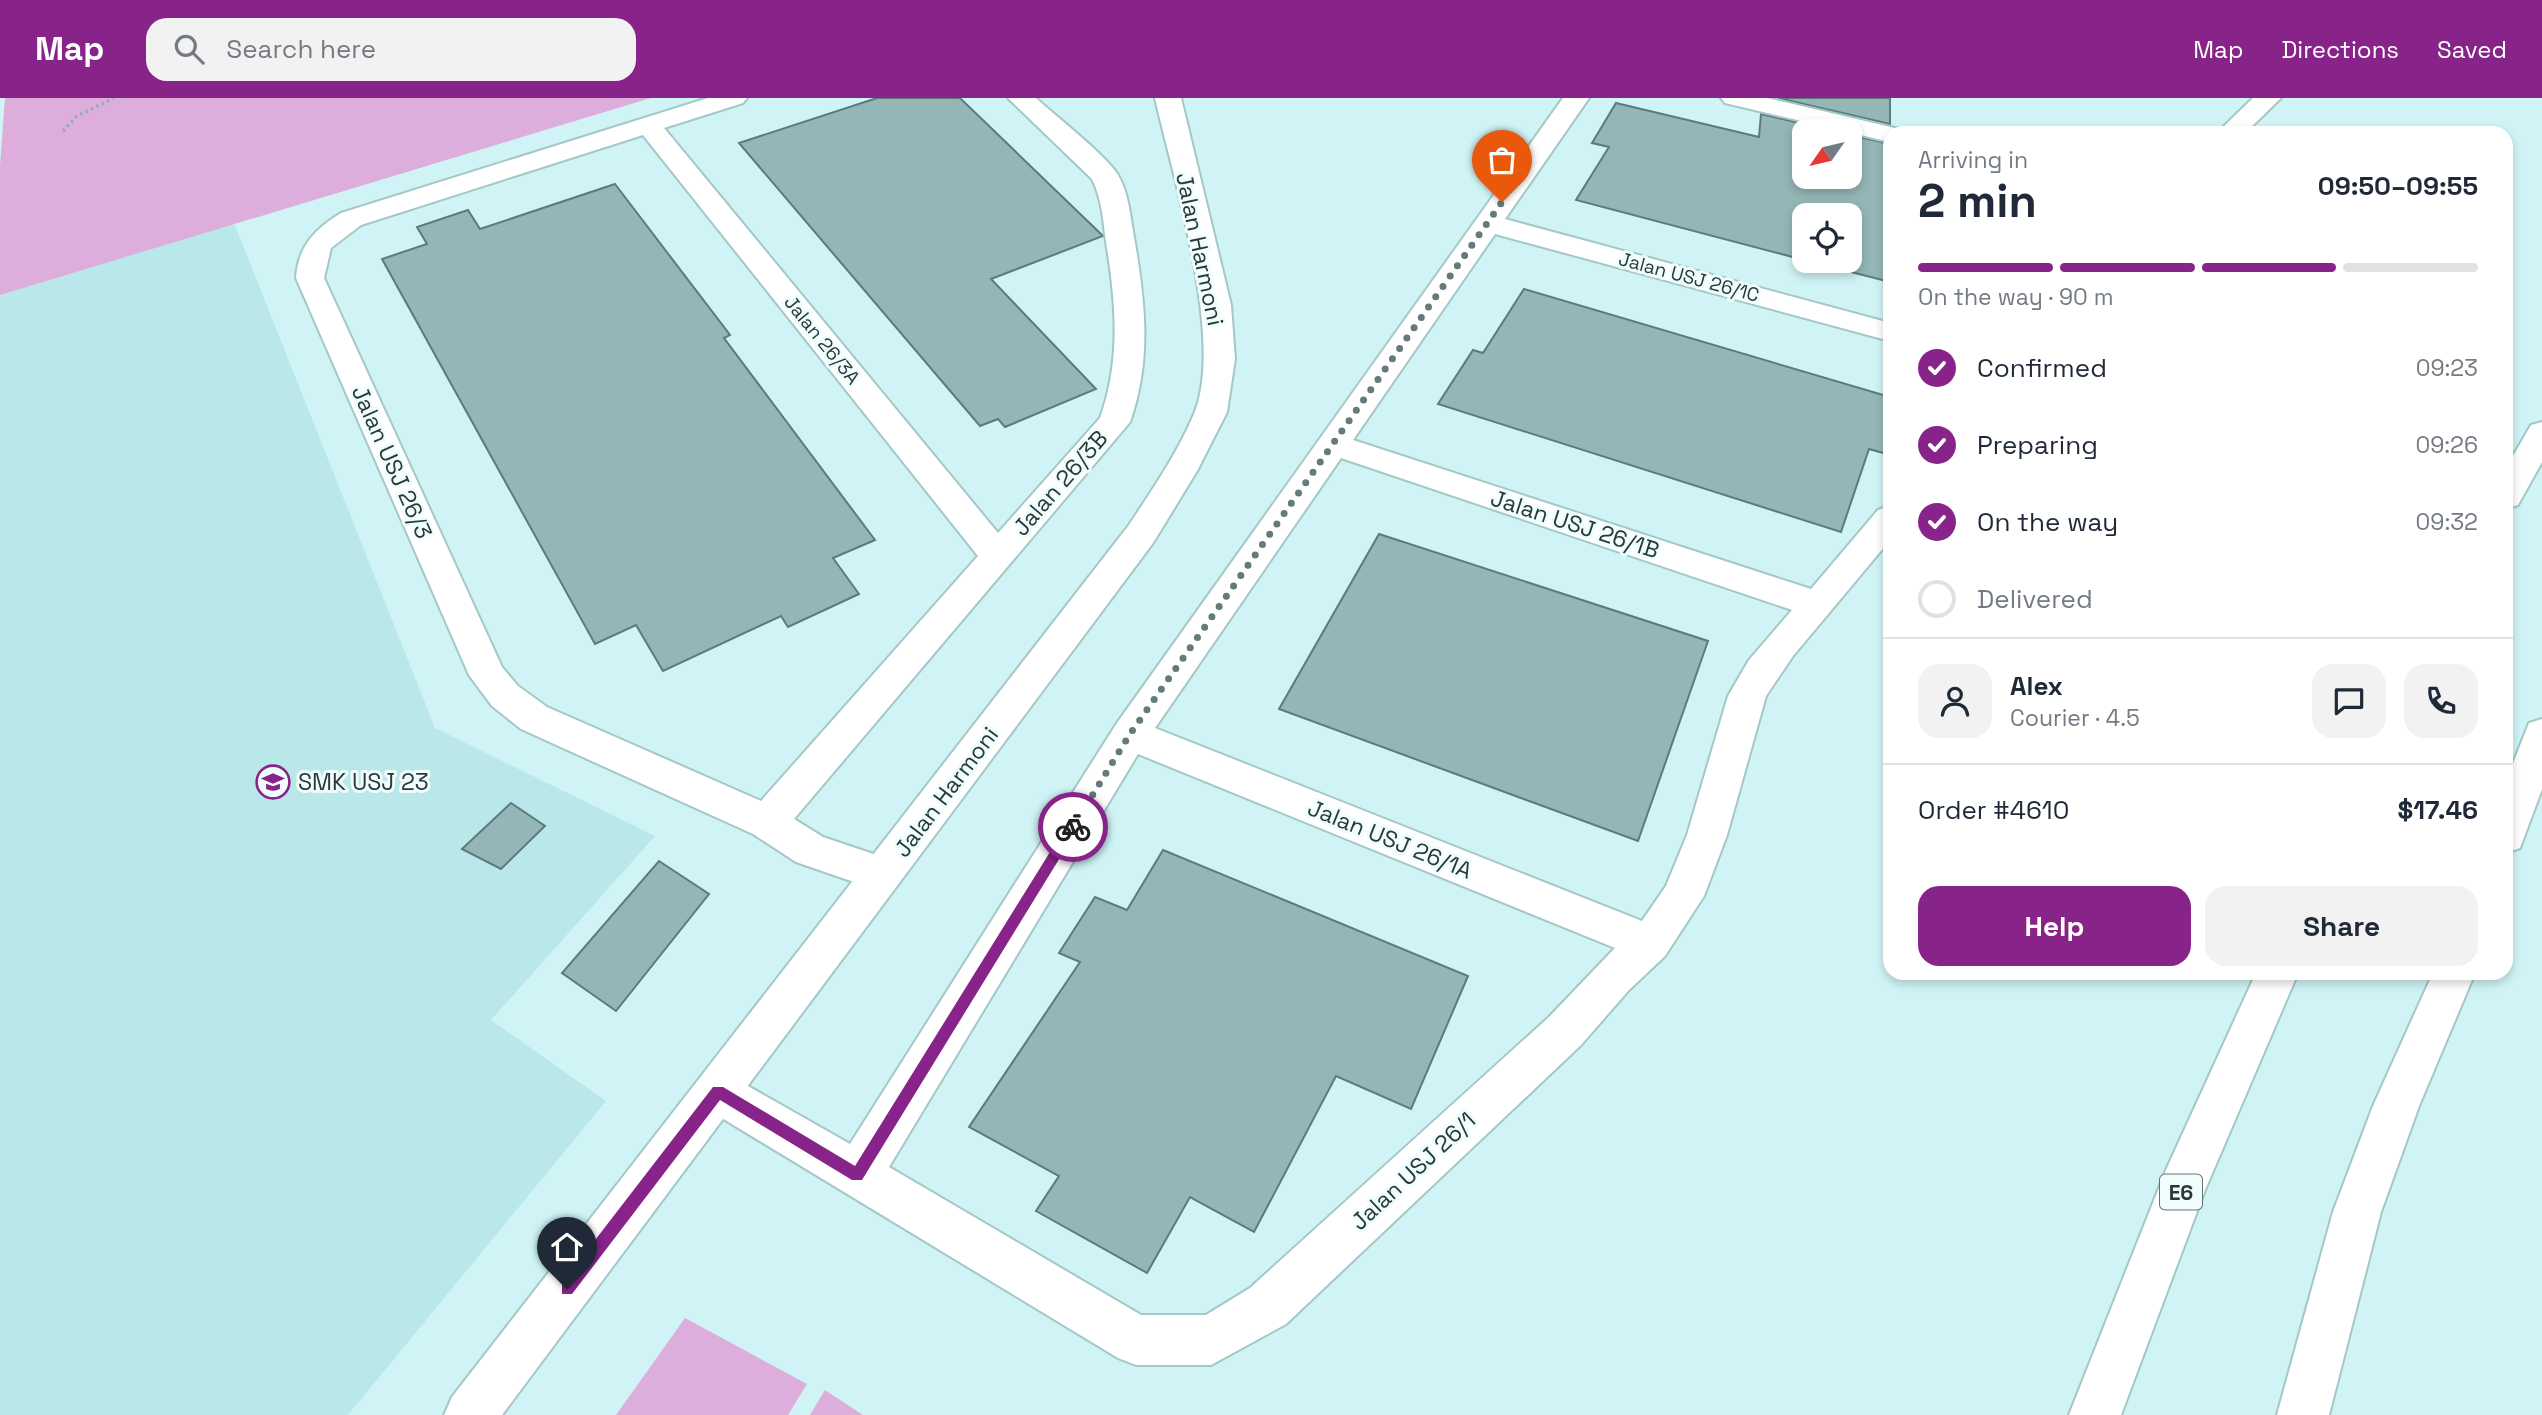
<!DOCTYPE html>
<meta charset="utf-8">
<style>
body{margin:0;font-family:"Space Grotesk",sans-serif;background:#f2f2f3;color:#1f2937;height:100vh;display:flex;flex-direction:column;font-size:26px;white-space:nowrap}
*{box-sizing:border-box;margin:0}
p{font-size:23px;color:#747a83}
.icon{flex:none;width:38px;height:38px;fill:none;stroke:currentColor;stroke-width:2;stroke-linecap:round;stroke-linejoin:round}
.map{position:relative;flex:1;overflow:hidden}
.panel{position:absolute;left:1883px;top:28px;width:630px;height:854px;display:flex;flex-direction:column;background:#fff;border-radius:21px;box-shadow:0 4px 10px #0003}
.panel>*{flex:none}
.needle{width:46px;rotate:236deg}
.buttons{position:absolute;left:1792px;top:21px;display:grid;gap:14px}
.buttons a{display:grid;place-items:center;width:70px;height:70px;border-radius:14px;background:#fff;box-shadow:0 4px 10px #0003;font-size:35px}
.pin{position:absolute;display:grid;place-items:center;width:60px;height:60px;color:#fff;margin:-72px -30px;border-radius:50% 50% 50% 0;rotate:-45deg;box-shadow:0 0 7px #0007}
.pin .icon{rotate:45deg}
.courier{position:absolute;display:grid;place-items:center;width:70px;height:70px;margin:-35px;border:5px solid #88238a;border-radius:50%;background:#fff;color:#222;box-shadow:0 2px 9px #0007}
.headline em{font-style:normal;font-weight:800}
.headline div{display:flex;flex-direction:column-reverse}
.headline{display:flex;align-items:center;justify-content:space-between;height:119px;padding:0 35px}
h1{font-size:46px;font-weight:800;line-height:52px}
.bar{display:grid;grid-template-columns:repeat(4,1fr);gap:10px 7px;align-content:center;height:84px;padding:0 35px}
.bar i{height:9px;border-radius:5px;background:#e0e1e3}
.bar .active{background:#88238a}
.bar p{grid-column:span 4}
.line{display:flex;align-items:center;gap:18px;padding:0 35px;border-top:2px solid #e0e1e3}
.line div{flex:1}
.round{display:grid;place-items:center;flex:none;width:74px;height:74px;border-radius:21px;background:#f2f2f3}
ol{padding:0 35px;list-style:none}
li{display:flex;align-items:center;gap:21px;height:77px}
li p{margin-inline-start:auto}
li .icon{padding:7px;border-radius:50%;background:#88238a;color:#fff;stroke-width:4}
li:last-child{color:#747a83}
li i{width:38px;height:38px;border:4px solid #e0e1e3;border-radius:50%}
.button{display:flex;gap:14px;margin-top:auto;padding:14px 35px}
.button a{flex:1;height:80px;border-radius:21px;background:#88238a;color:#fff;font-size:28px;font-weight:800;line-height:80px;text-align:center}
.button a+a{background:#f2f2f3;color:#1f2937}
header{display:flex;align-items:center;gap:42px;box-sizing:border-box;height:98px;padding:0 35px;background:#88238a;color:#fff}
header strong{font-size:33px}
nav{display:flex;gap:38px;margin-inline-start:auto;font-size:24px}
.search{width:490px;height:63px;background:#f2f2f3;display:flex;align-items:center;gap:18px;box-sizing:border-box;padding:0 24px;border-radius:21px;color:#747a83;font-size:26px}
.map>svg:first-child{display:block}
.built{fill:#bae7e9}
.green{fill:#ddaedc}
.building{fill:#94b6b7;stroke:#5b7b7d;stroke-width:2}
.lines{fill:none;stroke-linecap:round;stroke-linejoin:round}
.street-casing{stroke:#a4c7c8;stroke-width:4}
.secondary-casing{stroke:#a4c7c8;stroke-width:4}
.highway-casing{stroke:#a4c7c8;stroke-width:4}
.path{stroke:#92aeb0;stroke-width:3.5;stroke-dasharray:2.5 3.5;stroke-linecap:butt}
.street{fill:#fff;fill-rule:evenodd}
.secondary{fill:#fff;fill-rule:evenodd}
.highway{fill:#fff;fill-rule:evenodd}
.route{fill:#88238a}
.done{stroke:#647a7b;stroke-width:7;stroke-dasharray:0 12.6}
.labels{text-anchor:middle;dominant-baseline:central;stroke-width:6;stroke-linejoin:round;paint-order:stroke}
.far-street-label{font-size:19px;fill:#2a3839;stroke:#effdfd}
.shield{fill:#effdfd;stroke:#657374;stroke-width:2}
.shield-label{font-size:21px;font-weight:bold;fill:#2a3839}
.street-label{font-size:23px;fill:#2a3839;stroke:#effdfd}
.poi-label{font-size:23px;fill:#2a3839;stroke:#effdfd;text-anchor:start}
</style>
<header>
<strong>Map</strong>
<div class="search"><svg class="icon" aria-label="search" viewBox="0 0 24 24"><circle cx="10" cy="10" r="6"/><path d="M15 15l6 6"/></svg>Search here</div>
<nav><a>Map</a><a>Directions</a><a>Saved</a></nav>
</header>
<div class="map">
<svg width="2542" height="1317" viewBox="0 0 2542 1317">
<rect width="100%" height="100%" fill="#d0f4f6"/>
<path class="built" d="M 234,125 L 435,630 L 655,738 L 491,922 L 606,1003 L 348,1317 L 0,1317 L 0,197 Z"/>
<path class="green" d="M 5,0 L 651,0 L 0,197 L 0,67 Z
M 685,1220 L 807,1286 L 788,1317 L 616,1317 Z
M 825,1292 L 863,1317 L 810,1317 Z"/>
<path class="building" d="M 877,0 L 960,0 L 1103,138 L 991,181 L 1096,291 L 1005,329 L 998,321 L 980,328 L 739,45 Z
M 1778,0 L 1890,0 L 1890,26 Z
M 1616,5 L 1759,39 L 1761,16 L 1833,33 L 1804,33 L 1804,79 L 1850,79 L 1850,37 L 1890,46 L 1890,184 L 1808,163 L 1850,163 L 1850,117 L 1804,117 L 1804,162 L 1576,102 L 1609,49 L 1592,45 Z
M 615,86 L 730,237 L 724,240 L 875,442 L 833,460 L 859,496 L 788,529 L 781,518 L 663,573 L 636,527 L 595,546 L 382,161 L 427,146 L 417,129 L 468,112 L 480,131 Z
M 1524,191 L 1890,299 L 1890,357 L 1869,351 L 1841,434 L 1438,306 L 1473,252 L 1483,255 Z
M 1379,436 L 1708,543 L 1638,743 L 1279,611 Z
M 511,705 L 545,728 L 501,771 L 462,751 Z
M 1163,752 L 1468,878 L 1411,1011 L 1336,978 L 1254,1134 L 1190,1099 L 1147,1175 L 1036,1113 L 1059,1078 L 969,1029 L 1080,864 L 1059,855 L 1095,799 L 1127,812 Z
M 659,763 L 709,796 L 616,913 L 562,875 Z"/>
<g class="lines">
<defs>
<path id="street" d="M 708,0 L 747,0 L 743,5 L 664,30 L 998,435 L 1100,320 C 1121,262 1116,204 1106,144 C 1103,122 1102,101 1092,81 L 1008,0 L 1036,0 C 1055,18 1106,57 1118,77 C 1129,96 1130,118 1134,139 C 1145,203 1152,262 1130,324 L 794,721 L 823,739 L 897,764 L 903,776 L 897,788 L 883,794 L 796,764 L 753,736 L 521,631 L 492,608 L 469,577 L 296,180 C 298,148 315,131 341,115 ZM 643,37 L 978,458 L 761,703 L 547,609 L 518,588 L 502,569 L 324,180 L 331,150 L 361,127 Z
M 1563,0 L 1589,0 L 1505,121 L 1890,225 L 1890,243 L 1495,136 L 1353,342 L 1811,491 L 1878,412 L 1890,408 L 1890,442 L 1793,558 L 1766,598 L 1727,737 L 1704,798 L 1665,858 L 1629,892 L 1581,947 L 1286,1226 L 1211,1267 L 1136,1267 L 1118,1260 L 702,1008 L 695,993 L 702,978 L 718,971 L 850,1046 L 1117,625 ZM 1341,360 L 1792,512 L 1749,562 L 1728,598 L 1687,737 L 1666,788 L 1642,823 L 1155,630 ZM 1138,656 L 1615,850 L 1549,919 L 1250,1190 L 1206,1217 L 1141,1217 L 889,1069 Z
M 1721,0 L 1767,0 L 1899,31 L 1902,35 L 1890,35 L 1890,44 L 1725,5 Z
M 2253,0 L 2281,0 L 2245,35 L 2217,35 Z"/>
<path id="secondary" d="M 1155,0 L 1181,0 L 1231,207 L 1235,261 L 1227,314 L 1197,373 L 1153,445 L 502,1317 L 444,1317 L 452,1299 L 1129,427 C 1152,392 1177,356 1194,316 C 1225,243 1173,79 1155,0 Z"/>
<path id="highway" d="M 2542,324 L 2542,364 L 2518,407 L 2506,411 L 2506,370 L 2531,327 Z
M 2542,621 L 2542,691 L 2520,750 L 2506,755 L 2506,683 L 2529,625 Z
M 2256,875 L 2298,875 L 2205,1092 L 2121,1317 L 2069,1317 L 2166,1072 Z
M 2433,875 L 2475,875 L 2419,1008 L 2381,1114 L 2329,1317 L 2277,1317 L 2333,1114 L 2373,1008 Z"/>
</defs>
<use href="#street" class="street-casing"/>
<use href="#secondary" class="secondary-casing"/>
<use href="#highway" class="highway-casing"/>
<path class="path" d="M 63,33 L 77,18 L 114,0"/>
<use href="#street" class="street"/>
<use href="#secondary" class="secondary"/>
<use href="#highway" class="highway"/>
</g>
<path class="route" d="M 1073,724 L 1077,725 L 1077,732 L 862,1082 L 852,1082 L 720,1002 L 572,1196 L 562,1196 L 562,1185 L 713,989 L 723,989 L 855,1068 L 1068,725 Z"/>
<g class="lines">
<path class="done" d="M 1073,729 L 1130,636 L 1502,104"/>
</g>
<defs>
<symbol id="school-ring" viewBox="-11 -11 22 22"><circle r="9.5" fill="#effdfd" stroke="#88238a" stroke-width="1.5"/><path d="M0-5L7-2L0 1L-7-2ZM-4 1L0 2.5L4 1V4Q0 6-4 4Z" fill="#88238a"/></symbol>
</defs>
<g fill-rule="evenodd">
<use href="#school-ring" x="254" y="665" width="38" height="38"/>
</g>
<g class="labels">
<g class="far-street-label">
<text transform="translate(1689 179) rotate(15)">Jalan USJ 26/1C</text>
<text transform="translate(822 242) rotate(51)">Jalan 26/3A</text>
</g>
<rect class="shield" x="2160" y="1076.5" width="42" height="35" rx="5"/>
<g class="shield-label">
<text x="2181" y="1094">E6</text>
</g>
<g class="street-label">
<text transform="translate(1200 151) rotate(78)">Jalan Harmoni</text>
<text transform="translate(392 364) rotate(66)">Jalan USJ 26/3</text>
<text transform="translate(1060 385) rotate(-49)">Jalan 26/3B</text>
<text transform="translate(1575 426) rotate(18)">Jalan USJ 26/1B</text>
<text transform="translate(946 694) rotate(-53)">Jalan Harmoni</text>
<text transform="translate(1390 741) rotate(22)">Jalan USJ 26/1A</text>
<text transform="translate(1413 1073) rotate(-43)">Jalan USJ 26/1</text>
</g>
<g class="poi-label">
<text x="298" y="684">SMK USJ 23</text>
</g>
</g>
</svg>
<div class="buttons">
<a><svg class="needle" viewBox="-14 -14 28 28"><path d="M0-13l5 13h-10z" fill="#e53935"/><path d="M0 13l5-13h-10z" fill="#747a83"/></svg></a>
<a><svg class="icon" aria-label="locate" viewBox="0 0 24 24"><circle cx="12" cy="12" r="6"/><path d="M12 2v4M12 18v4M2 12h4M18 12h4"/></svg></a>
</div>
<div class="pin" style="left:1502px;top:104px;background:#ea580c"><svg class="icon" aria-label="bag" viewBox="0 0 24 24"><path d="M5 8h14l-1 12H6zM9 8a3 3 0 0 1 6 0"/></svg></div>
<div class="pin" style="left:567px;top:1191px;background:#1f2937"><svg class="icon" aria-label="home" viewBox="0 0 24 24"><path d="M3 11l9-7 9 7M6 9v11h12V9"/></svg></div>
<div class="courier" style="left:1073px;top:729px"><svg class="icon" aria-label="bike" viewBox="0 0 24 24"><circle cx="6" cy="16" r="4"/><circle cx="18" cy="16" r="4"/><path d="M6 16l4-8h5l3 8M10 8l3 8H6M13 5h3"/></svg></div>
<section class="panel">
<div class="headline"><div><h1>2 min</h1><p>Arriving in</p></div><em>09:50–09:55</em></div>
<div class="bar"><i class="active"></i><i class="active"></i><i class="active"></i><i></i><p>On the way · 90 m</p></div>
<ol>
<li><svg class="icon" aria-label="check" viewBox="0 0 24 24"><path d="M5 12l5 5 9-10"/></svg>Confirmed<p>09:23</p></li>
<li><svg class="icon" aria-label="check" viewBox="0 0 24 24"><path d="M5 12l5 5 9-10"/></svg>Preparing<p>09:26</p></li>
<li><svg class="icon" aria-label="check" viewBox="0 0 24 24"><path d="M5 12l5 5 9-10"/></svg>On the way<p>09:32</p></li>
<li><i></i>Delivered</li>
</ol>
<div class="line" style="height:126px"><a class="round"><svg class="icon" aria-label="person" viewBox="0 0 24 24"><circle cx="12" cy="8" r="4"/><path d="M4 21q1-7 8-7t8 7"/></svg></a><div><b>Alex</b><p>Courier · 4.5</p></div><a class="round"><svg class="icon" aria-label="chat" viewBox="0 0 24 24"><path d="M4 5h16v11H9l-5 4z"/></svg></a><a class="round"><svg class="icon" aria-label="phone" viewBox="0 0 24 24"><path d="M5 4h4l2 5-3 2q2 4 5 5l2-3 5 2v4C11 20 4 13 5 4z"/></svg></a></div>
<div class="line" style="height:91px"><div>Order #4610</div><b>$17.46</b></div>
<div class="button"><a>Help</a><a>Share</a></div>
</section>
</div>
